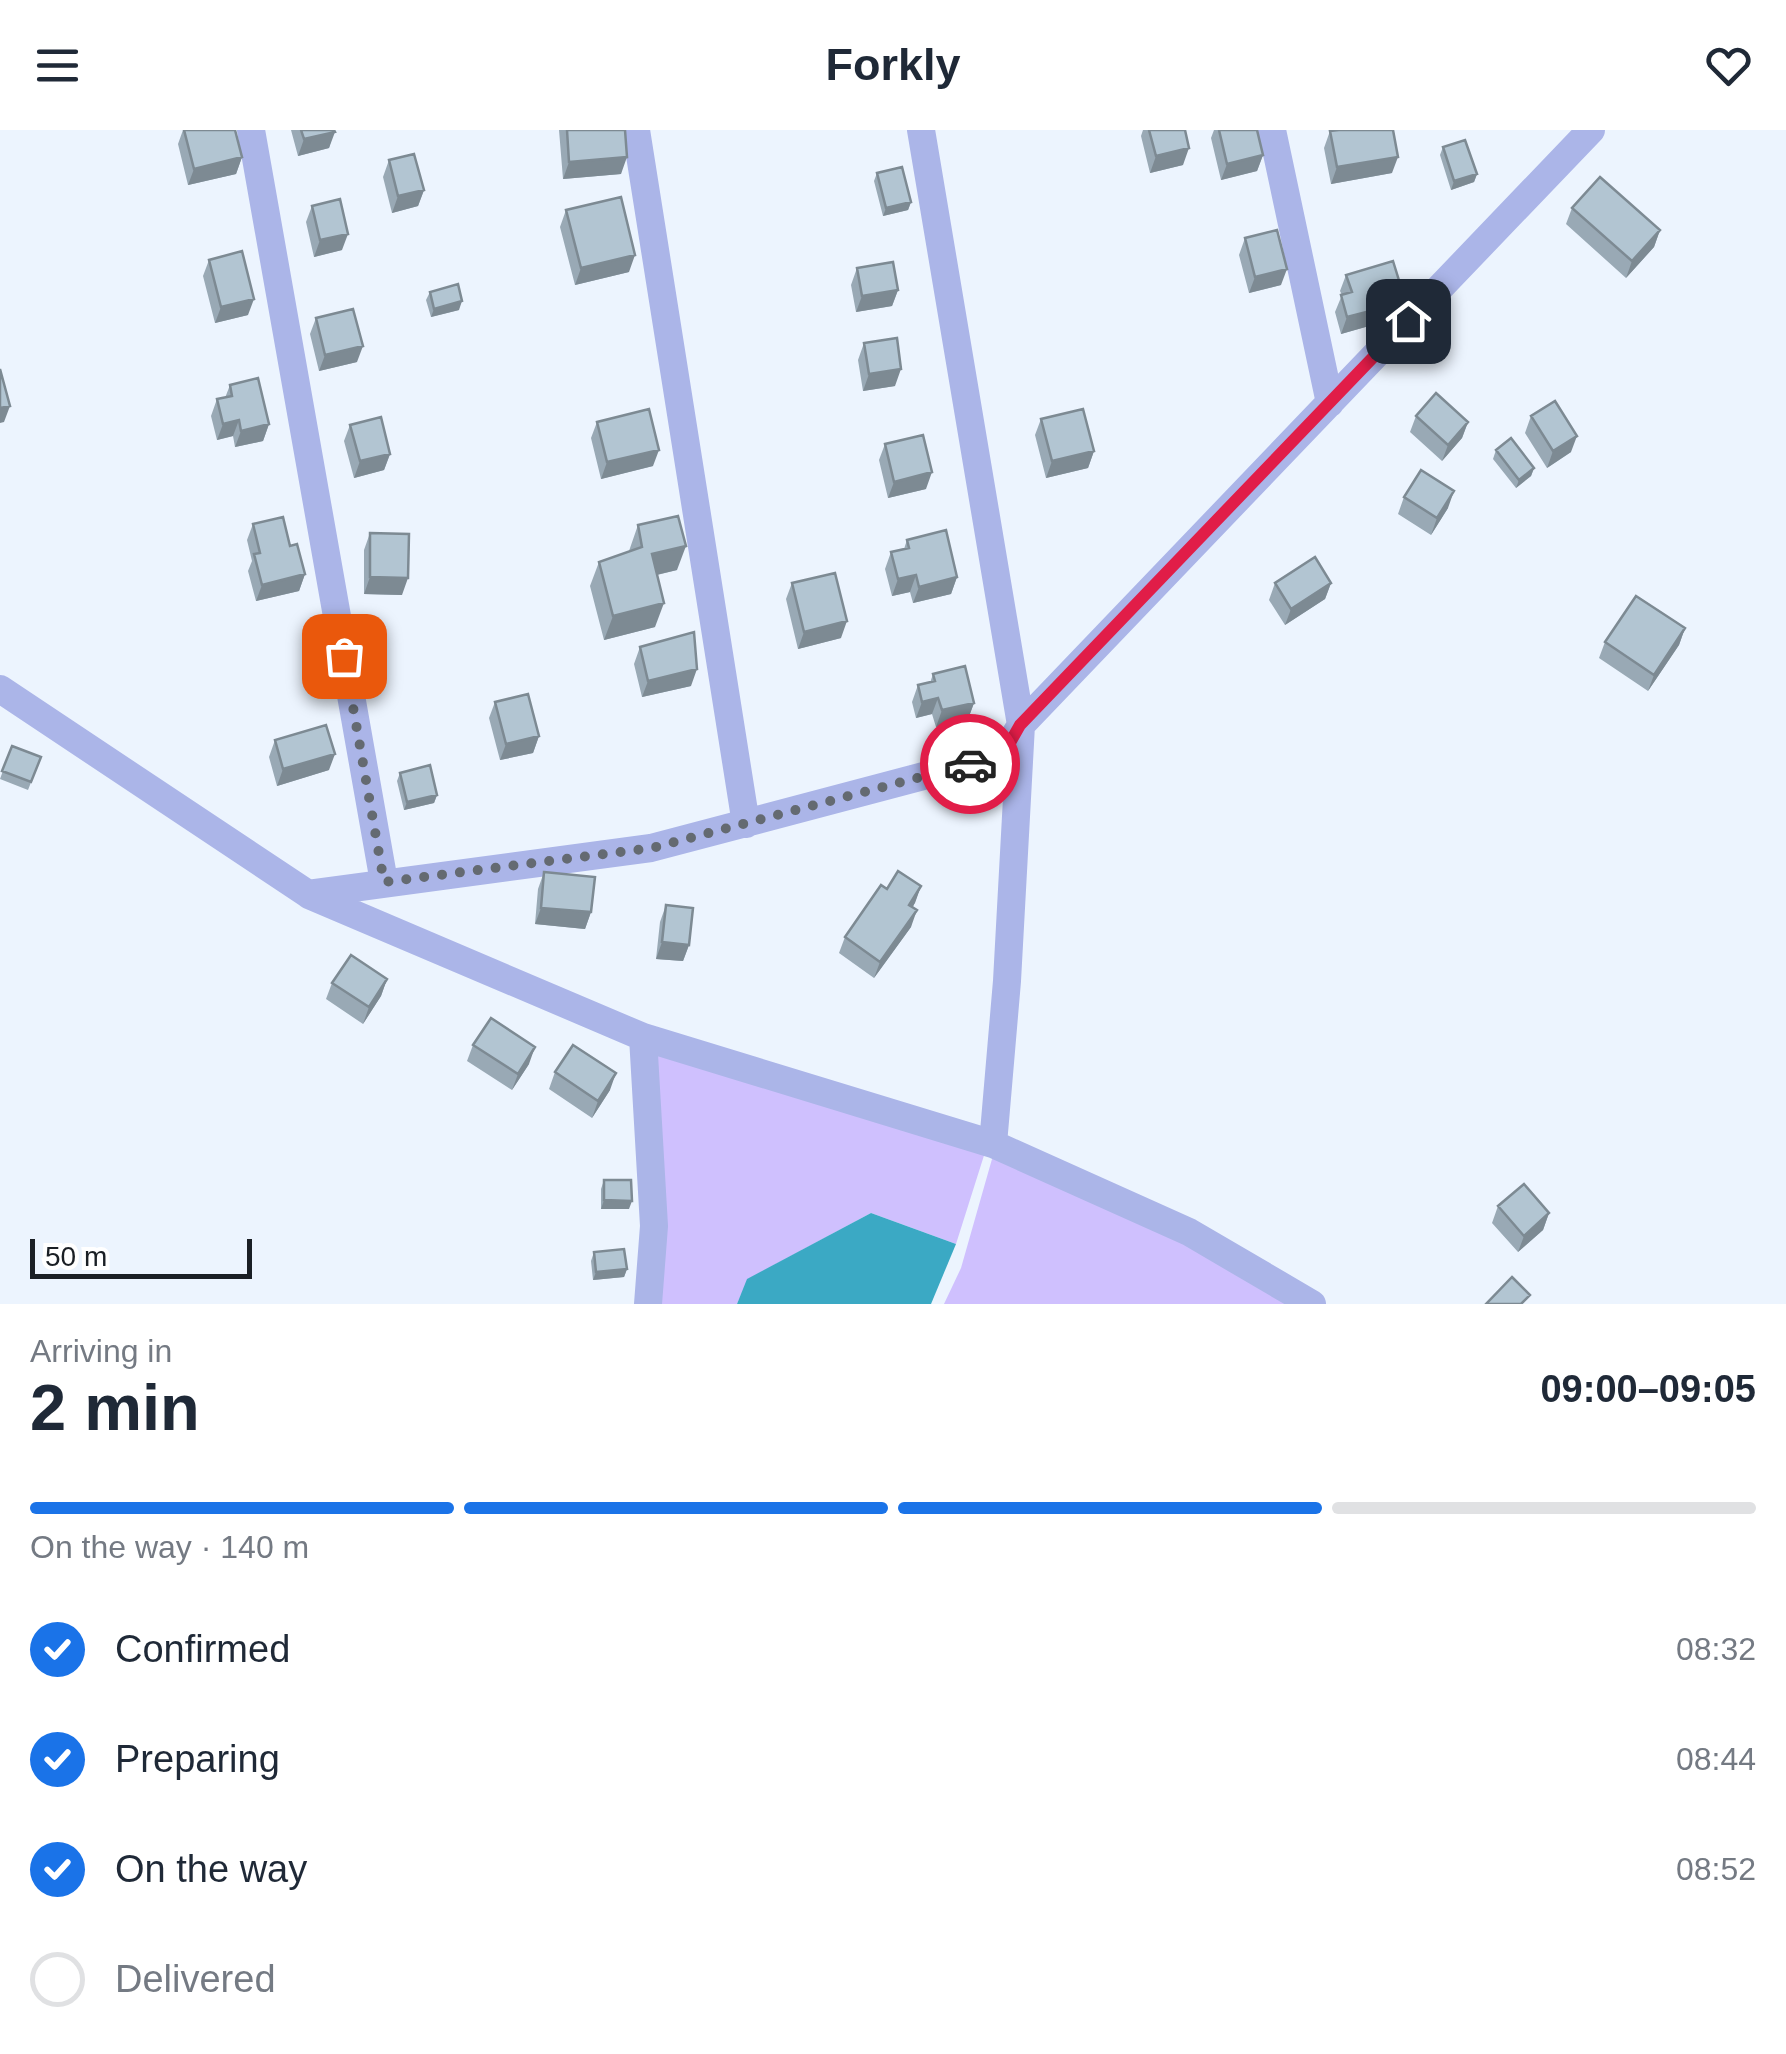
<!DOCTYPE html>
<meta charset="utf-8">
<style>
body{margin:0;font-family:Arial,sans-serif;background:#f6f6f7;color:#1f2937;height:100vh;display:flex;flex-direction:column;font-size:38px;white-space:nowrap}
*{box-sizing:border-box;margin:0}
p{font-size:32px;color:#747a83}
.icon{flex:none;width:55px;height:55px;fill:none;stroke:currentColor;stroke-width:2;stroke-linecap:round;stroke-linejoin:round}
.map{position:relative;height:1174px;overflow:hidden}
.details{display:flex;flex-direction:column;background:#fff;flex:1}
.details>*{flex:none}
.scale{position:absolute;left:30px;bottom:25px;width:222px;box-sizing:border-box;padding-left:10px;border:5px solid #1a1f25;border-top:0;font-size:28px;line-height:35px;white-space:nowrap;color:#1a1f25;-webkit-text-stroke:8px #fff;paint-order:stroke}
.pin{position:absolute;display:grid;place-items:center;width:85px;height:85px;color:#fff;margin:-42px;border-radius:20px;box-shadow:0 5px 15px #0006}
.courier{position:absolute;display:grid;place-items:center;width:100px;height:100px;margin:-50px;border:8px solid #e11d48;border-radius:50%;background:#fff;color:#222;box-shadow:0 2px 12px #0007}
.overview em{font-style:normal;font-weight:700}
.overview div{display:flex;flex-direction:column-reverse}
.overview{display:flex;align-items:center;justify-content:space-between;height:170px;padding:0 30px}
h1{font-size:65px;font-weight:700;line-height:75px}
.bar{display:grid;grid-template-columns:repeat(4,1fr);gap:15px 10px;align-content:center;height:120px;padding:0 30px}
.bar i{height:12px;border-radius:8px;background:#e0e1e3}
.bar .on{background:#1a73e8}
.bar p{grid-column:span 4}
ol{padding:0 30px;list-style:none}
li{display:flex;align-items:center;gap:30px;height:110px}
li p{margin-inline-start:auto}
li .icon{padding:10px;border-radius:50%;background:#1a73e8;color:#fff;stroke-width:4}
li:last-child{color:#747a83}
li i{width:55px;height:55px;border:5px solid #e0e1e3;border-radius:50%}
header{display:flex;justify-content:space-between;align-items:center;height:130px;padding:0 30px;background:#fff;font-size:45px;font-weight:700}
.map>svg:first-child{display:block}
.green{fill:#cfc0fe}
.water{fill:#3ba9c4}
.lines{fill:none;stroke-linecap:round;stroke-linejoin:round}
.street{stroke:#abb5e8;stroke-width:28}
.wall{fill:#99a9b5}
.shaded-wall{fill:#7d8a93}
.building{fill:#b2c5d2;stroke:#7d8a93;stroke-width:2.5}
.done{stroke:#646a71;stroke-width:10;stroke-dasharray:0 18}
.route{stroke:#e11d48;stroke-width:12}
</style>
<header><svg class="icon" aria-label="menu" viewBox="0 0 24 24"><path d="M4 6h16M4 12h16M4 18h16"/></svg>Forkly<svg class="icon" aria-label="heart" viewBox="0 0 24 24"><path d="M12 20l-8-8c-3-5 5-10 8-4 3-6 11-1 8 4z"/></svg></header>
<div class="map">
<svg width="1786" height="1174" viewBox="0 0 1786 1174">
<rect width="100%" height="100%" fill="#ecf4fe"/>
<path class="green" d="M 649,913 L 987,1016 L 956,1114 L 871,1083 L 748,1149 L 737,1174 L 654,1174 Z
M 994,1022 L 1185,1106 L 1297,1174 L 944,1174 L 961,1138 Z"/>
<path class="water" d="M 871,1083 L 956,1114 L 931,1174 L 737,1174 L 747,1149 Z"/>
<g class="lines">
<path class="street" d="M 251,0 L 384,752
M 636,0 L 746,694
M 921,0 L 1021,595 L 1007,851 L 993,1014
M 1272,0 L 1330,273
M 0,559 L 308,764 L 651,718 L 1003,625 L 1021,595 L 1591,0
M 309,765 L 643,907 L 993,1014 L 1189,1102 L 1312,1174
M 643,907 L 654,1096 L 648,1174"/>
</g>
<path class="wall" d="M 183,0 L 235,0 L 242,27 L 236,44 L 188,55 L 178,14 Z
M 291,0 L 334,0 L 329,18 L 298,26 Z
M 559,0 L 625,0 L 621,44 L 563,49 Z
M 1143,0 L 1185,0 L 1183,35 L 1150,43 L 1141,6 Z
M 1214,0 L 1257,0 L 1263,25 L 1257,41 L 1221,50 L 1211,8 Z
M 1330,1 L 1392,43 L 1331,54 L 1324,18 Z
M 1443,17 L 1477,44 L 1474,52 L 1451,60 L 1440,25 Z
M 389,30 L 424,60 L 418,76 L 392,83 L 383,47 Z
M 877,43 L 911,72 L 908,80 L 883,86 L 874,51 Z
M 312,76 L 342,120 L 314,127 L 306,92 Z
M 1572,78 L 1660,100 L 1654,117 L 1626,148 L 1566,94 Z
M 566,80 L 629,142 L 575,155 L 560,97 Z
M 1245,108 L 1281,155 L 1249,163 L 1239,125 Z
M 209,130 L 248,185 L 215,193 L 203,146 Z
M 857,138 L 898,160 L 892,176 L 856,182 L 851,155 Z
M 1346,145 L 1395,173 L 1381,177 L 1376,194 L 1341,204 L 1335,182 L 1342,165 L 1340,161 Z
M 430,162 L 459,180 L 431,187 L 426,170 Z
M 316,188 L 357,232 L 319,241 L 310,204 Z
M 864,213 L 895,256 L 863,261 L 858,230 Z
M 230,255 L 269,294 L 263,311 L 235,317 L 233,306 L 217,310 L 211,286 L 217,269 L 225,268 Z
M 1416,286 L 1468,292 L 1462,308 L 1442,331 L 1410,302 Z
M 1531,286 L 1571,322 L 1547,338 L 1525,303 Z
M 1041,289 L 1094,321 L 1088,338 L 1046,348 L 1035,305 Z
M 597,292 L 653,336 L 601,349 L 591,308 Z
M 350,295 L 390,324 L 384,340 L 354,348 L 344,311 Z
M 885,314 L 926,359 L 888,368 L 879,330 Z
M 1496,320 L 1534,338 L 1531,346 L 1516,358 L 1493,329 Z
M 1404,367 L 1448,378 L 1431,405 L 1398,384 Z
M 253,394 L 290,416 L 305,444 L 299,461 L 256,471 L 248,441 L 252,431 L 247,410 Z
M 638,395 L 677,440 L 657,445 L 655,497 L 604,510 L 590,456 L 599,432 L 629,421 Z
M 370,403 L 402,465 L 364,464 L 364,420 Z
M 907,410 L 957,447 L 951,464 L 913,473 L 910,462 L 892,466 L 885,439 L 891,422 L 904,419 Z
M 792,453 L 841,508 L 798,519 L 786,469 Z
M 1275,453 L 1331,453 L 1325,469 L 1285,495 L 1269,470 Z
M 1685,498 L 1679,515 L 1648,561 L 1599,528 L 1605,512 Z
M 640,517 L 691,556 L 642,567 L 634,534 Z
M 933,544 L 974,573 L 968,589 L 936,597 L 932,584 L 916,588 L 912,572 L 918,555 L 930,553 Z
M 495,572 L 539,606 L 533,623 L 500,630 L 489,588 Z
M 275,610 L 329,640 L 277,656 L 269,627 Z
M 12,616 L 41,627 L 28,660 L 0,649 Z
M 400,643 L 437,665 L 434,673 L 404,680 L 397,651 Z
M 544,742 L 591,782 L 585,799 L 535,794 L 538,759 Z
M 921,756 L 913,777 L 911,797 L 874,848 L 839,823 L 845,807 L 887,759 Z
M 666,775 L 689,815 L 683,831 L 656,829 L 660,792 Z
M 387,849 L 381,866 L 363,894 L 326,869 L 332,853 Z
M 473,915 L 529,934 L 512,960 L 467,931 Z
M 555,942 L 610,960 L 592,988 L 549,959 Z
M 604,1050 L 629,1079 L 601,1079 L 601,1059 Z
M 1498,1076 L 1549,1083 L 1543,1100 L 1518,1122 L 1492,1093 Z
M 594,1122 L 627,1139 L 624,1147 L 593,1150 L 591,1131 Z"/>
<path class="shaded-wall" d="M 335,2 L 329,18 L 298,26 L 304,9 Z
M 1189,18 L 1183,35 L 1150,43 L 1156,26 Z
M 1263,25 L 1257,41 L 1221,50 L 1227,34 Z
M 242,27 L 236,44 L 188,55 L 194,39 Z
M 627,27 L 621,44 L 563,49 L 569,32 Z
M 1398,27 L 1392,43 L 1331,54 L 1337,37 Z
M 1477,44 L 1474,52 L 1451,60 L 1454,51 Z
M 424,60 L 418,76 L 392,83 L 398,66 Z
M 911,72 L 908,80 L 883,86 L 886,78 Z
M 1660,100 L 1654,117 L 1626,148 L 1632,131 Z
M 348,104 L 342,120 L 314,127 L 320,110 Z
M 635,125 L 629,142 L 575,155 L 581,138 Z
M 1287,139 L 1281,155 L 1249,163 L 1255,147 Z
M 1401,157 L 1395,173 L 1371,180 L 1377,164 Z
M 898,160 L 892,176 L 856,182 L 862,166 Z
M 254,169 L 248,185 L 215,193 L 221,177 Z
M 462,171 L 459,180 L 431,187 L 434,179 Z
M 1382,178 L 1376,194 L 1341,204 L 1347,187 Z
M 363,216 L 357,232 L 319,241 L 325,225 Z
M 901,239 L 895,256 L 863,261 L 869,244 Z
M 10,276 L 4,292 L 0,293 L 0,278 Z
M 239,290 L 233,306 L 217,310 L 223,294 Z
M 1468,292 L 1462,308 L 1442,331 L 1448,315 Z
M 269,294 L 263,311 L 235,317 L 241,301 Z
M 1577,306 L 1571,322 L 1547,338 L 1553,321 Z
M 659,320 L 653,336 L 601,349 L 607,332 Z
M 1094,321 L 1088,338 L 1046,348 L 1052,331 Z
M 390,324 L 384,340 L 354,348 L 360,331 Z
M 1534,338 L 1531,346 L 1516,358 L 1519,350 Z
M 932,342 L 926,359 L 888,368 L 894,352 Z
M 1454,361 L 1448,378 L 1431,405 L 1437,388 Z
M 686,416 L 677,440 L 643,448 L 652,424 Z
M 305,444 L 299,461 L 256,471 L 262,455 Z
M 916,445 L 910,462 L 892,466 L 898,449 Z
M 370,447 L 408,448 L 402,465 L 364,464 Z
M 957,447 L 951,464 L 913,473 L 919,457 Z
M 1331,453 L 1325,469 L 1285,495 L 1291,479 Z
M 664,473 L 655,497 L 604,510 L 613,486 Z
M 847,491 L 841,508 L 798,519 L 804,502 Z
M 1685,498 L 1679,515 L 1648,561 L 1654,545 Z
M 697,539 L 691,556 L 642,567 L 648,551 Z
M 938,568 L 932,584 L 916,588 L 922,572 Z
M 974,573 L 968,589 L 936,597 L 942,580 Z
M 539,606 L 533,623 L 500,630 L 506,614 Z
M 335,624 L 329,640 L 277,656 L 283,639 Z
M 437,665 L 434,673 L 404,680 L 407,672 Z
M 921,756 L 915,773 L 903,791 L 909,775 Z
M 541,778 L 591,782 L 585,799 L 535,794 Z
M 917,780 L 911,797 L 874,848 L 880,832 Z
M 662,812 L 689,815 L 683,831 L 656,829 Z
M 387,849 L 381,866 L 363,894 L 369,877 Z
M 535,917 L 529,934 L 512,960 L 518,944 Z
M 616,943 L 610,960 L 592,988 L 598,971 Z
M 604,1070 L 632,1071 L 629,1079 L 601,1079 Z
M 1549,1083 L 1543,1100 L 1518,1122 L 1524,1106 Z
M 627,1139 L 624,1147 L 593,1150 L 596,1142 Z"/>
<path class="building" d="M 184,0 L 235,0 L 242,27 L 194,39 Z
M 301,0 L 334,0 L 335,2 L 304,9 Z
M 567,0 L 625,0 L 627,27 L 569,32 Z
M 1149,0 L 1185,0 L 1189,18 L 1156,26 Z
M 1219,0 L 1257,0 L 1263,25 L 1227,34 Z
M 1339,0 L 1393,0 L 1398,27 L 1337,37 L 1330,1 Z
M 1465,10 L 1477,44 L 1454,51 L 1443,17 Z
M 414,24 L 424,60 L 398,66 L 389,30 Z
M 902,37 L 911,72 L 886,78 L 877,43 Z
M 1600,47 L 1660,100 L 1632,131 L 1572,78 Z
M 621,67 L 635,125 L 581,138 L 566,80 Z
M 340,69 L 348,104 L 320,110 L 312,76 Z
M 1277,100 L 1287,139 L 1255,147 L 1245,108 Z
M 242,121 L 254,169 L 221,177 L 209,130 Z
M 1393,131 L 1401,157 L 1377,164 L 1382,178 L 1347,187 L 1341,165 L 1352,162 L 1346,145 Z
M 893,132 L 898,160 L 862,166 L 857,138 Z
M 458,154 L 462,171 L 434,179 L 430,162 Z
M 353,179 L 363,216 L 325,225 L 316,188 Z
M 897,208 L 901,239 L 869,244 L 864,213 Z
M 0,239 L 10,276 L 0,278 Z
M 258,248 L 269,294 L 241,301 L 239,290 L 223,294 L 217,269 L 232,266 L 230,255 Z
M 1436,263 L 1468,292 L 1448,315 L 1416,286 Z
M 1555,271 L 1577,306 L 1553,321 L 1531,286 Z
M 649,279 L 659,320 L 607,332 L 597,292 Z
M 1083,279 L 1094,321 L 1052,331 L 1041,289 Z
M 381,287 L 390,324 L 360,331 L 350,295 Z
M 923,305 L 932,342 L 894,352 L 885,314 Z
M 1511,308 L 1534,338 L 1519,350 L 1496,320 Z
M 1421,340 L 1454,361 L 1437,388 L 1404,367 Z
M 678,386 L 686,416 L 652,424 L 664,473 L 613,486 L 599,432 L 642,417 L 638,395 Z
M 283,387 L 290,416 L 297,414 L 305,444 L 262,455 L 254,424 L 260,423 L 253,394 Z
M 946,400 L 957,447 L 919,457 L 916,445 L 898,449 L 891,422 L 909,418 L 907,410 Z
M 370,403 L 409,404 L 408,448 L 370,447 Z
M 1315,427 L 1331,453 L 1291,479 L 1275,453 Z
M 835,443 L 847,491 L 804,502 L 792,453 Z
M 1636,466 L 1685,498 L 1654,545 L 1605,512 Z
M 694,502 L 697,539 L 648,551 L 640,517 Z
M 965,536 L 974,573 L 942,580 L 938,568 L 922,572 L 918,555 L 935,551 L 933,544 Z
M 528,564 L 539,606 L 506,614 L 495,572 Z
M 326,595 L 335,624 L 283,639 L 275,610 Z
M 12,616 L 41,627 L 31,652 L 2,641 Z
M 430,635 L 437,665 L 407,672 L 400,643 Z
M 898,741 L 921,756 L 909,775 L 917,780 L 880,832 L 845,807 L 881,755 L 887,759 Z
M 544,742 L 595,747 L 591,782 L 541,778 Z
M 666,775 L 693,778 L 689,815 L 662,812 Z
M 351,825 L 387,849 L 369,877 L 332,853 Z
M 491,888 L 535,917 L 518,944 L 473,915 Z
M 573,915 L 616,943 L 598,971 L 555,942 Z
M 604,1050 L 631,1050 L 632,1071 L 604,1070 Z
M 1524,1054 L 1549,1083 L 1524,1106 L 1498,1076 Z
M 624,1119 L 627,1139 L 596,1142 L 594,1122 Z
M 1512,1147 L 1530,1165 L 1521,1174 L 1486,1174 Z"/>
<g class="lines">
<path class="done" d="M 344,526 L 384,752 L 652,718 L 970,634"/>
<path class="route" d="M 970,634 L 1003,625 L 1020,595 L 1408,191"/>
</g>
</svg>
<div class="scale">50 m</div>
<div class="pin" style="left:344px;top:526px;background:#ea580c"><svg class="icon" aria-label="bag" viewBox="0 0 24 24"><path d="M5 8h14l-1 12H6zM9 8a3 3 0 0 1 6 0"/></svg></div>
<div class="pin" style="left:1408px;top:191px;background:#1f2937"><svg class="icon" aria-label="home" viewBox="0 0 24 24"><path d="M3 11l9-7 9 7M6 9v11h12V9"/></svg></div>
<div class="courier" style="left:970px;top:634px"><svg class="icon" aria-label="car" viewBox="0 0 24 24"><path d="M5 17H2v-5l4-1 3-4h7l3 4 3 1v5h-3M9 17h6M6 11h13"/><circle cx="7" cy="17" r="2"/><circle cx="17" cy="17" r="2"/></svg></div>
</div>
<section class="details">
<div class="overview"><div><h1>2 min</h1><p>Arriving in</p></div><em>09:00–09:05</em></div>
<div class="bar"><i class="on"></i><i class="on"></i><i class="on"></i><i></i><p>On the way · 140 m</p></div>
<ol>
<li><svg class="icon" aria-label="check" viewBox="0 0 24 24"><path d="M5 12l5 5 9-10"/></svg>Confirmed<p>08:32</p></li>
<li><svg class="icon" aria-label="check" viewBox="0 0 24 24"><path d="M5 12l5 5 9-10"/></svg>Preparing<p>08:44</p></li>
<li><svg class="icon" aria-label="check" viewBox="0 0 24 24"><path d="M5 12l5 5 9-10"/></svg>On the way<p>08:52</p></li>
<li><i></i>Delivered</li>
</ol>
</section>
